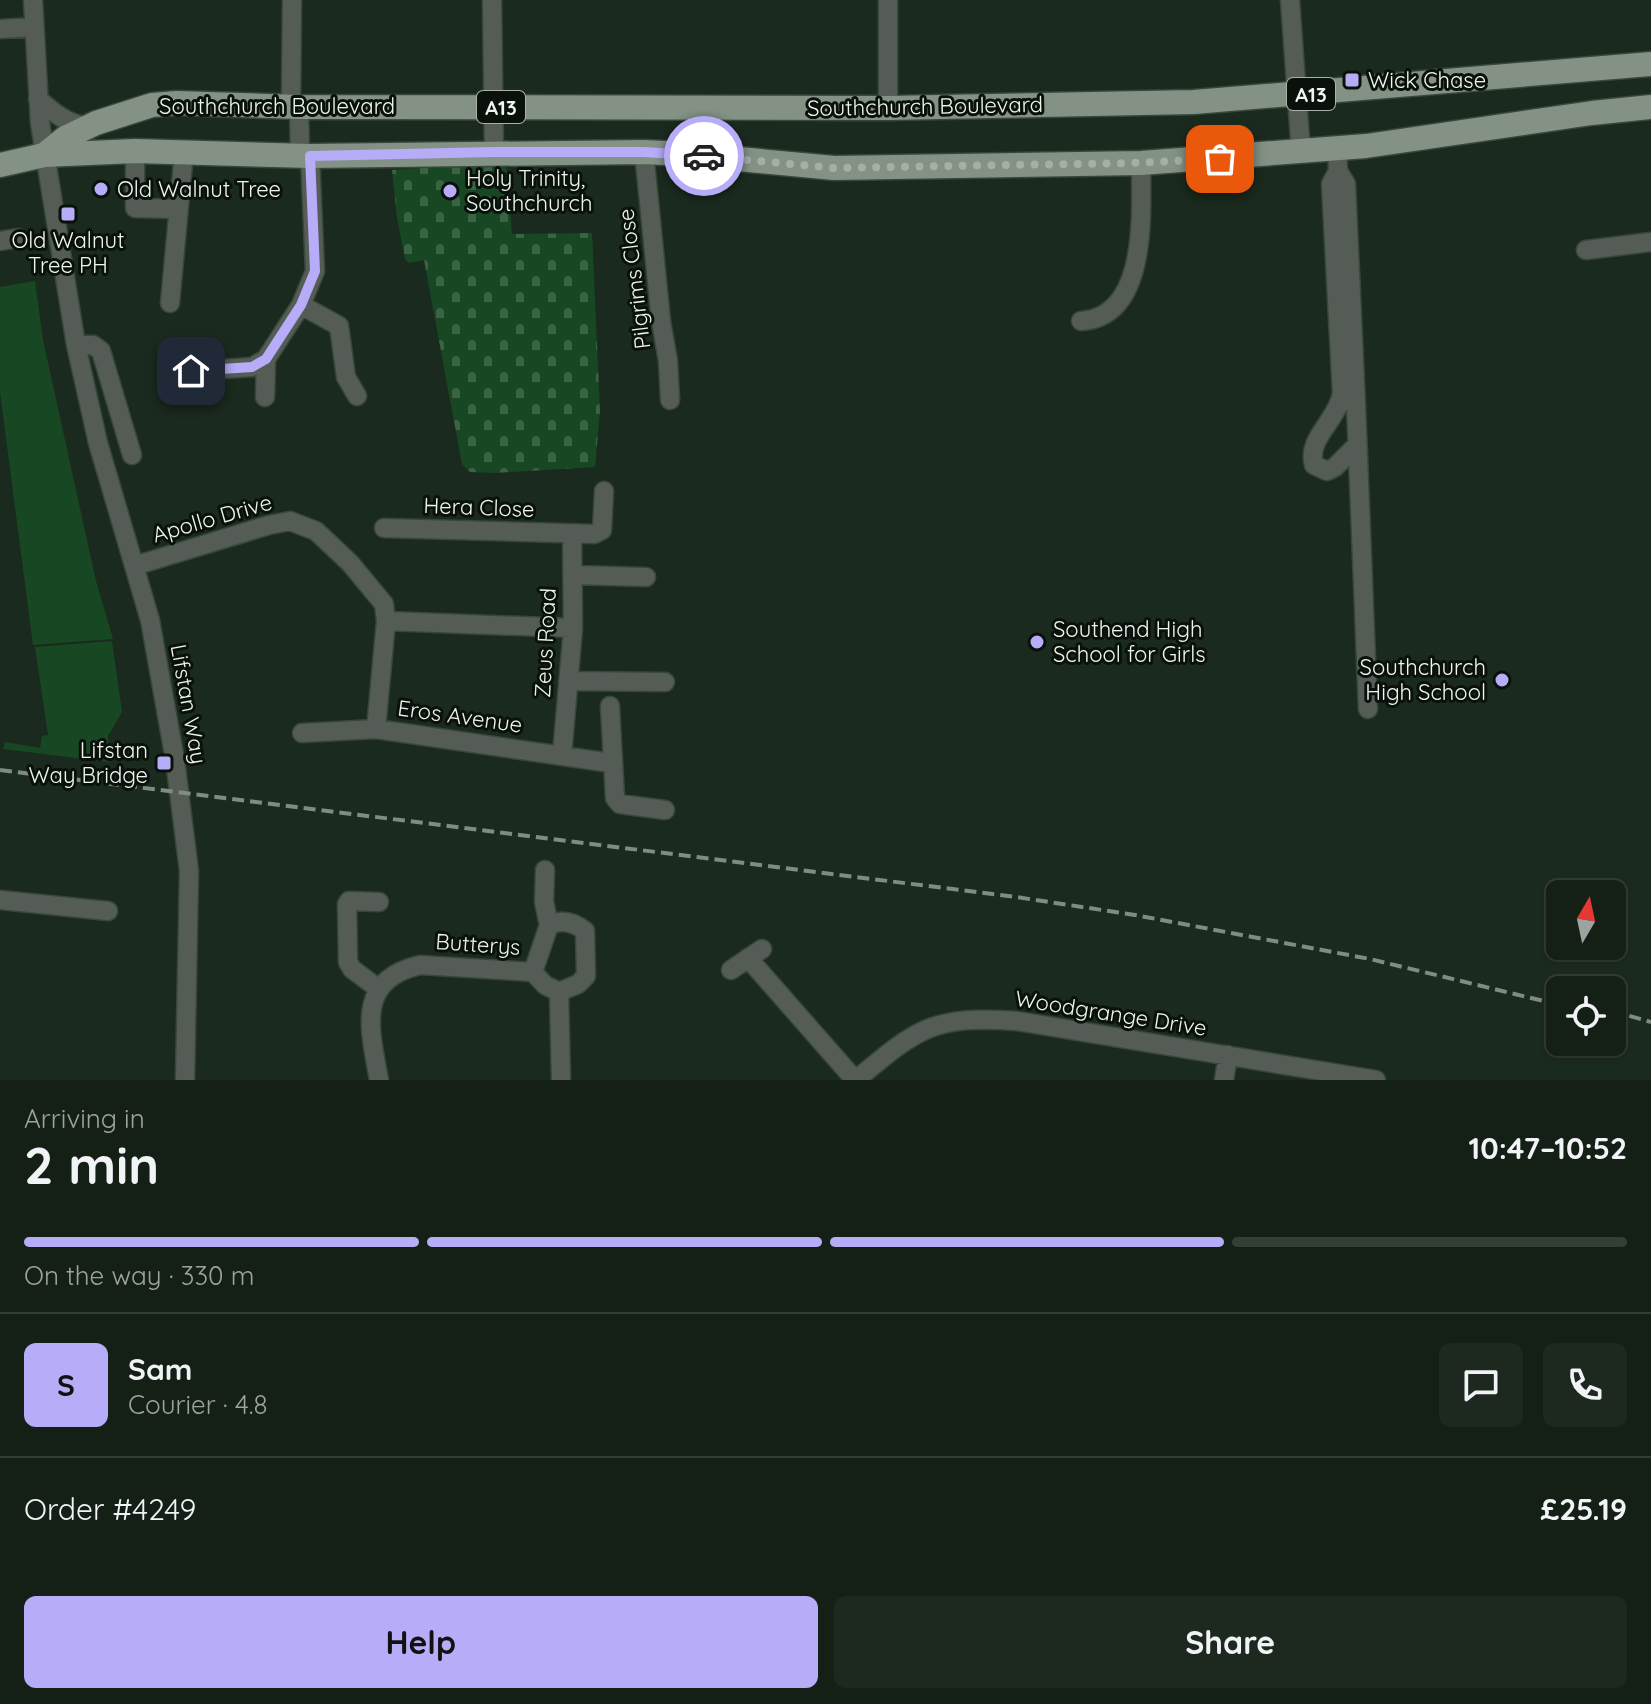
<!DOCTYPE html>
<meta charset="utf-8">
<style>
body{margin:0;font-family:Quicksand,sans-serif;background:#1d281f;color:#f1f3f6;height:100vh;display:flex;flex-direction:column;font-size:30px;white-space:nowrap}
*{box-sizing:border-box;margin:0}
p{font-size:26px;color:#9da3a1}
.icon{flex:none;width:44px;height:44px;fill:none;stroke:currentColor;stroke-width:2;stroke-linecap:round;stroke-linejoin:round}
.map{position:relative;height:1080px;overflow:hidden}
.side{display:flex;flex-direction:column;background:#142016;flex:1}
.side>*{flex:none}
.needle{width:52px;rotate:9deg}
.controls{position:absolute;left:1546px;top:880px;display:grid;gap:16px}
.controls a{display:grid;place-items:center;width:80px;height:80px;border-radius:12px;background:#142016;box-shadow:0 2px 6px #0004,0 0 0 2px #333e35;font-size:40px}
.pin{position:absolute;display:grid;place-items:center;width:68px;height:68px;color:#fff;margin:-34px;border-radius:16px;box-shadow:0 4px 12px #0006}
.courier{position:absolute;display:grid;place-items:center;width:80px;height:80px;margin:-40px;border:6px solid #b6acf8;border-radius:50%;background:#fff;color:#222;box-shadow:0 2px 10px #0007}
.summary em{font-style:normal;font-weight:700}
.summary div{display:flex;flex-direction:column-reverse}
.summary{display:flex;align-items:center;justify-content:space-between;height:136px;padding:0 24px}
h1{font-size:52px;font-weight:700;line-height:60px}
.bar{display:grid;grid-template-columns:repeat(4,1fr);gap:12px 8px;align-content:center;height:96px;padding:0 24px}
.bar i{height:10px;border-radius:6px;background:#333e35}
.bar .current{background:#b6acf8}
.bar p{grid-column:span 4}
.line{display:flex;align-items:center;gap:20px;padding:0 24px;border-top:2px solid #333e35}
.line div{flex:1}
.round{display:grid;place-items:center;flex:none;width:84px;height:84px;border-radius:12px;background:#1d281f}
.primary-button{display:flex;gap:16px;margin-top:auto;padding:16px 24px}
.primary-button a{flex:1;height:92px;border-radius:12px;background:#b6acf8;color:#111;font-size:32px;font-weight:700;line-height:92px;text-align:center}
.primary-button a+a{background:#1d281f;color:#f1f3f6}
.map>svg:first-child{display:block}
.green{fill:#184724}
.cemetery{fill:url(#cemetery-stones)}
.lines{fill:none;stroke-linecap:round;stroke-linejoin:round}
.minor-casing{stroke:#38473b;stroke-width:21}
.major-casing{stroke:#38473b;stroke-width:27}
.minor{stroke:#555c56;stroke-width:18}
.major{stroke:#839285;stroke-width:24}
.rail{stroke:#808c82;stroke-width:4;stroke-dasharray:12 6;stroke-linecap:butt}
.done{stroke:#a4afa5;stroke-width:8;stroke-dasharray:0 14.4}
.route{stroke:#b6acf8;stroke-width:10}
.poi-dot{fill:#b6acf8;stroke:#0a110b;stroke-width:3}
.labels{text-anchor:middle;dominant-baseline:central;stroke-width:6;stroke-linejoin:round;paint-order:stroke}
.shield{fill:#0a110b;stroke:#a9b1aa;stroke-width:2}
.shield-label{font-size:20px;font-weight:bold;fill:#edf6ee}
.poi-label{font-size:22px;fill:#edf6ee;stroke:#0a110b;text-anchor:start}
.street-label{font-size:22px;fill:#edf6ee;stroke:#0a110b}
</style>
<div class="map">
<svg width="1651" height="1080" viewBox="0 0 1651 1080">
<defs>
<pattern id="cemetery-stones" width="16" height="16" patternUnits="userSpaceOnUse" patternTransform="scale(2)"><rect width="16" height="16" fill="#184724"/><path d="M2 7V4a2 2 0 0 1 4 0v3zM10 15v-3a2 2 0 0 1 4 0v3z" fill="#3a6244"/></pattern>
</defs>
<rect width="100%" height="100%" fill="#1b2a1e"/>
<path class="green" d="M 35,281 L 43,340 L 96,581 L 113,639 L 33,645 L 0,392 L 0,287 Z
M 112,641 L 122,712 L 108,736 L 109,762 L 3,749 L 5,742 L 40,748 L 42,736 L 48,735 L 35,647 Z"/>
<path class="cemetery" d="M 506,162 L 512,234 L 592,233 L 600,411 L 595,467 L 495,473 L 470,472 L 462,464 L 424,260 L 409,263 L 405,259 L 397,218 L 392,170 Z"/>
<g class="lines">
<defs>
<path id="minor" d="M 33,0 L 40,123 L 76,345 L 98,443 L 150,620 L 175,760 L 189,871 L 185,1080
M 492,0 L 494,152
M 888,0 L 888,108
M 1290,0 L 1301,153
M 0,29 L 34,27
M 38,99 C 54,113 66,123 87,127
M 291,106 L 292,0
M 299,107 L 300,156
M 1337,148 L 1338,171 L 1346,184 L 1356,406 L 1342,394 L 1331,184 L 1338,171
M 135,151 L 135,208 L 178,209
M 644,152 L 661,321 L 668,361 L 670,400
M 0,241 L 18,238
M 1586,250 L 1651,242
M 170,303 L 184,152
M 301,305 L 339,326 L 346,377 L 357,396
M 1081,321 C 1149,317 1141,211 1141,163
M 76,345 L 93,345 L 101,351 L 132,455
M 191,371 L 252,367 L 266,359 L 301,305 L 315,271 L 310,156
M 1342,394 C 1337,421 1306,439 1314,465 L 1327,471 L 1335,467 L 1357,445
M 265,397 L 266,359
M 1356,406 L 1368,709
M 384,528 L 594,534 L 602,530 L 604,491
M 134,566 L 269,525 L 290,521 L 316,531 L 350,563 L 384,604 L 386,621 L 376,729
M 573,575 L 646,577
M 386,621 L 573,628
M 568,681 L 665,682
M 610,706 L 615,798 L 620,804 L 665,810
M 302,733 L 376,729 L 611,763
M 562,755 L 573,628 L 572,534
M 545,870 L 544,902 L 549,925
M 0,900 L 108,911
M 379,902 L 349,901 L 347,904 L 348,962 L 352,969 L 379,989
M 748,958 L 855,1080
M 731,970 L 762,949
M 533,972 L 549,925 C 562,919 574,922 585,931 L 586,976 L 578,984 L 559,992
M 379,1080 C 370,1030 355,980 420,965 L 533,972 L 545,985 L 559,992 L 561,1080
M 856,1080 C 918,1028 933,1015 1017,1021 L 1376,1080
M 1224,1080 L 1228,1055"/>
<path id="major" d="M 44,155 L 65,138 L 96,123 L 152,105 L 177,103 L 299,107 L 888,108 L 1194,102 L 1651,64
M 0,165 L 44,155 L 135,151 L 310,156 L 644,152 L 685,154 L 834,168 L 1141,163 L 1366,146 L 1592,113 L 1651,107"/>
</defs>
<use href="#minor" class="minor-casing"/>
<use href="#major" class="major-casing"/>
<use href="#minor" class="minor"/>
<use href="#major" class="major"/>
<path class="rail" d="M 0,770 L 1016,897 L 1135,915 L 1370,959 L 1560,1005
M 1612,1011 L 1651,1022"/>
</g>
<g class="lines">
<path class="done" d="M 704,156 L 834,168 L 1131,163 L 1220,159"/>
<path class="route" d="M 191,371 L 252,367 L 266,359 L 301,305 L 315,271 L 310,156 L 494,152 L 644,152 L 704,156"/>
</g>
<g class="poi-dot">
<rect x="1344" y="72" width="16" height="16" rx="4"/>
<circle cx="101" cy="189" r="8"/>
<circle cx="450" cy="191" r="8"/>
<rect x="60" y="206" width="16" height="16" rx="4"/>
<circle cx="1037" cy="642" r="8"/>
<circle cx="1502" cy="680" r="8"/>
<rect x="156" y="755" width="16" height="16" rx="4"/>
</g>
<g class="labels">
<g class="shield">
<rect x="1287" y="78" width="48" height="32" rx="6"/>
<rect x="477" y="91" width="48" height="32" rx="6"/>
</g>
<g class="shield-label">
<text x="1311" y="94">A13</text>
<text x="501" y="107">A13</text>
</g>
<g class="poi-label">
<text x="1368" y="80">Wick Chase</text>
<text x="466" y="178">Holy Trinity,<tspan x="466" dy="25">Southchurch</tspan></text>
<text x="117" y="189">Old Walnut Tree</text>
<text x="68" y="240" text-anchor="middle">Old Walnut<tspan x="68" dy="25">Tree PH</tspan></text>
<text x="1053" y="629">Southend High<tspan x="1053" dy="25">School for Girls</tspan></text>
<text x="1486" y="667" text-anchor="end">Southchurch<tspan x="1486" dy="25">High School</tspan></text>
<text x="148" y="750" text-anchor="end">Lifstan<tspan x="148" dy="25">Way Bridge</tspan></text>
</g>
<g class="street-label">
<text x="277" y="106">Southchurch Boulevard</text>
<text transform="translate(925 106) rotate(-1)">Southchurch Boulevard</text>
<text transform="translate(634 279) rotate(-97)">Pilgrims Close</text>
<text transform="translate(479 507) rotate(2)">Hera Close</text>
<text transform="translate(212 518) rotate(-16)">Apollo Drive</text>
<text transform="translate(545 643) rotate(-87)">Zeus Road</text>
<text transform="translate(189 704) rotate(80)">Lifstan Way</text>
<text transform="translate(460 716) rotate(8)">Eros Avenue</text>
<text transform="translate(478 944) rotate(4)">Butterys</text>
<text transform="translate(1111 1013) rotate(9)">Woodgrange Drive</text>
</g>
</g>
</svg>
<div class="controls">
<a><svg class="needle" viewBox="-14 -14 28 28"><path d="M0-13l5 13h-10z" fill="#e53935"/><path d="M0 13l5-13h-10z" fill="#9da3a1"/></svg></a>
<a><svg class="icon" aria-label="locate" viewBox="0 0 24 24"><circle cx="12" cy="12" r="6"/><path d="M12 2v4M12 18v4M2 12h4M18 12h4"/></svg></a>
</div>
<div class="pin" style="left:1220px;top:159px;background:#ea580c"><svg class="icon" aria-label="bag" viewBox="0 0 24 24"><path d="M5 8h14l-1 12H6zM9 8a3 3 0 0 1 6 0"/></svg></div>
<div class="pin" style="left:191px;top:371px;background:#1f2937"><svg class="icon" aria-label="home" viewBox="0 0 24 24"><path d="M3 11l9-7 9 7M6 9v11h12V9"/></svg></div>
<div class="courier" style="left:704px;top:156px"><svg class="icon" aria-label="car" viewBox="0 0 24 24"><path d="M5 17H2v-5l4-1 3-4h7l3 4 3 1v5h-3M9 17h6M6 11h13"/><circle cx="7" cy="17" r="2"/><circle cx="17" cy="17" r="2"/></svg></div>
</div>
<section class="side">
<div class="summary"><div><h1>2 min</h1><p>Arriving in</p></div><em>10:47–10:52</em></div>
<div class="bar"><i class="current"></i><i class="current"></i><i class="current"></i><i></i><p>On the way · 330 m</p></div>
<div class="line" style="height:144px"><b class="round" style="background:#b6acf8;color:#111">S</b><div><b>Sam</b><p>Courier · 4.8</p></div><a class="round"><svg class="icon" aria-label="chat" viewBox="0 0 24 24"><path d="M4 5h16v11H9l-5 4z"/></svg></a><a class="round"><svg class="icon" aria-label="phone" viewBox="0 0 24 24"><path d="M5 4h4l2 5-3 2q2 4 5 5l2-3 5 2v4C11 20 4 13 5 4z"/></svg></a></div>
<div class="line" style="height:104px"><div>Order #4249</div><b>£25.19</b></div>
<div class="primary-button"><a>Help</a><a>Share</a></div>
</section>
